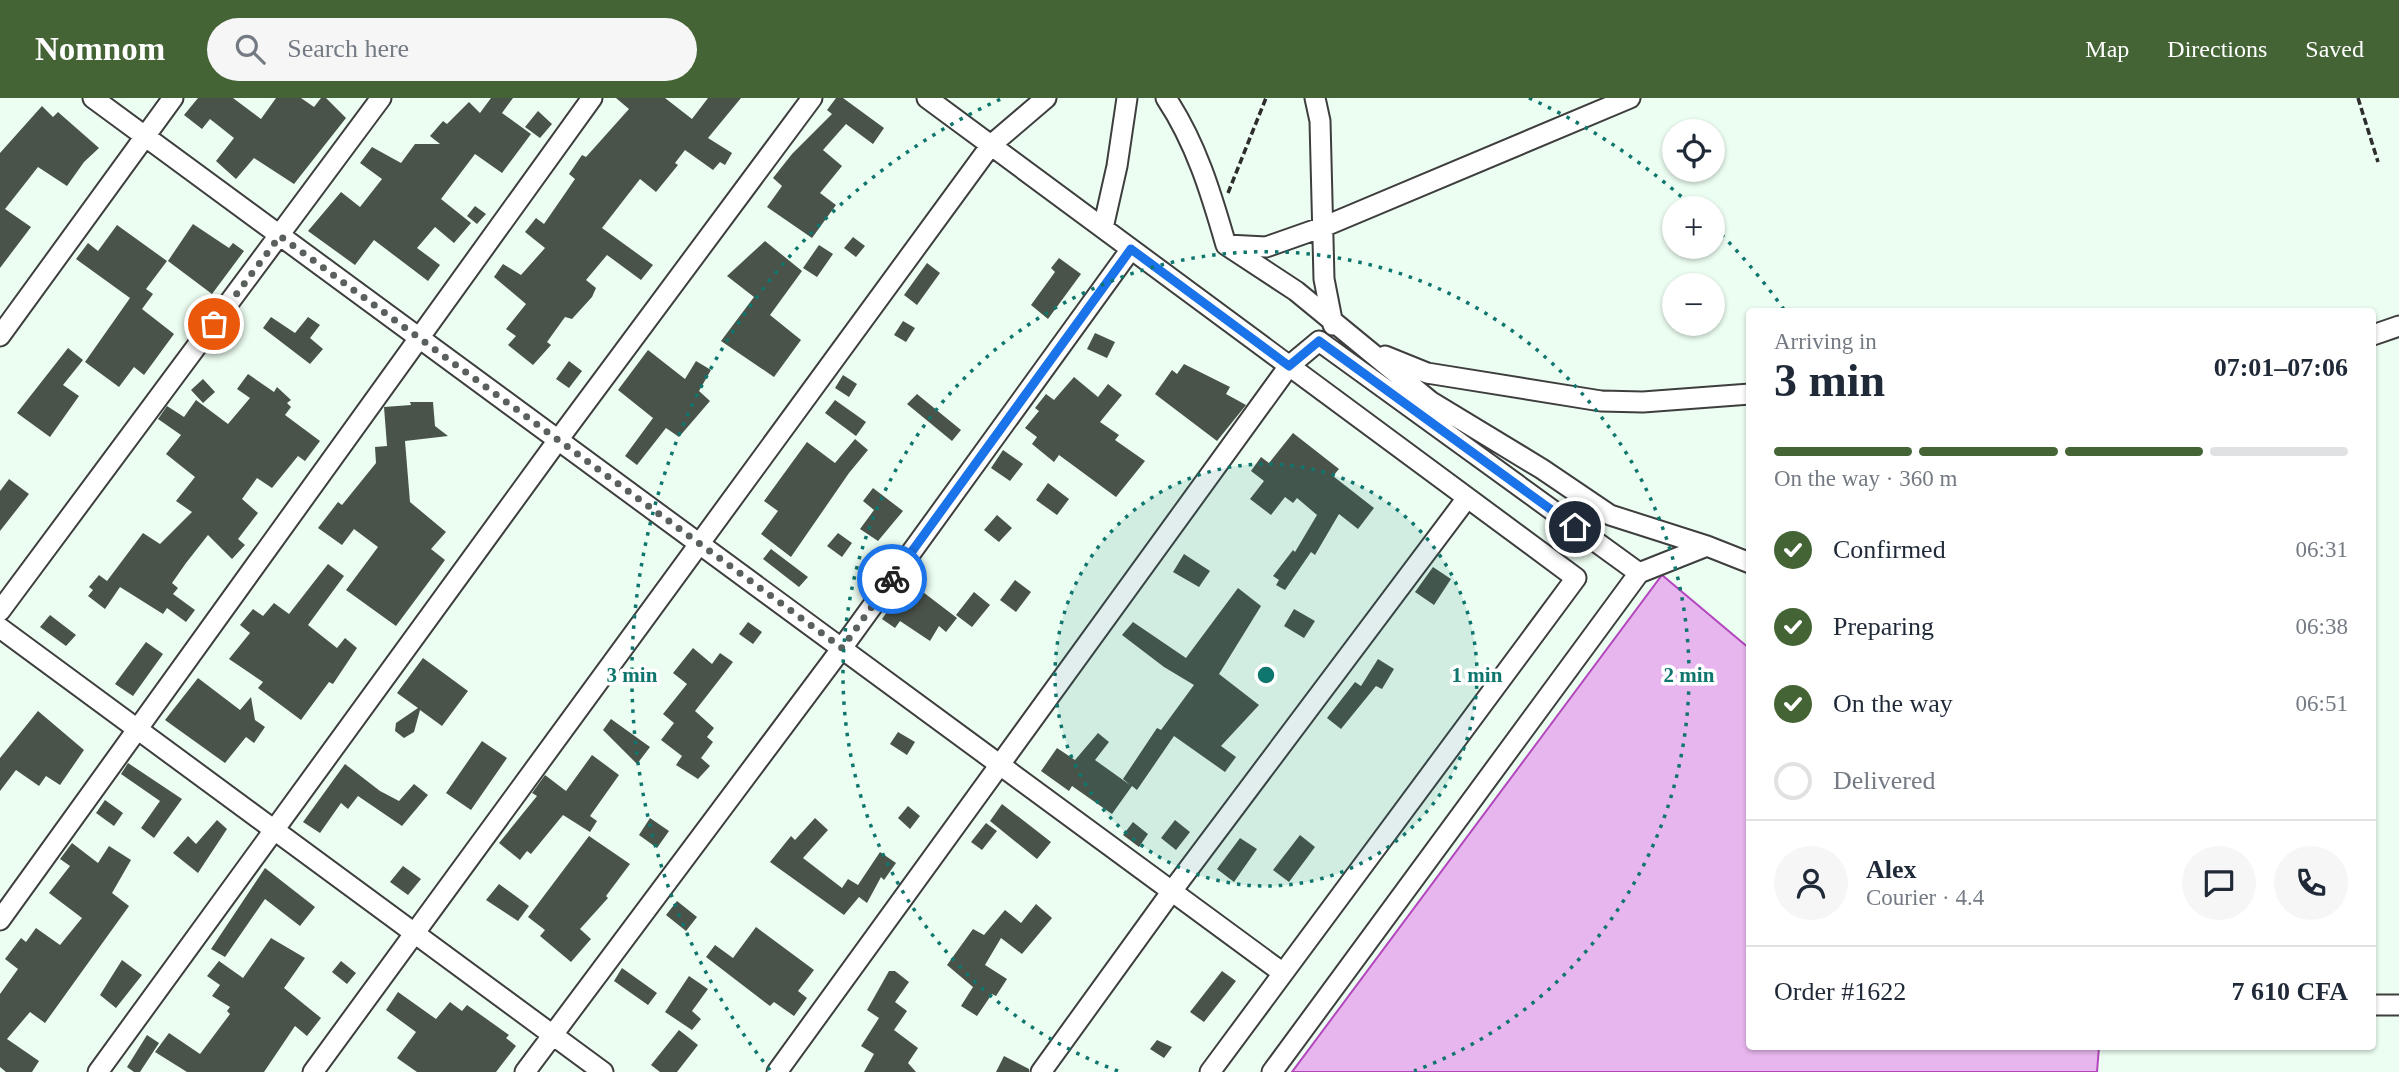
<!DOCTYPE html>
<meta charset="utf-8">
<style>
body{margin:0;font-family:Georgia,serif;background:#f6f6f7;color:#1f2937;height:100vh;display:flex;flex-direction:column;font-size:26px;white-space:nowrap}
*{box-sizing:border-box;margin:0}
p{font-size:23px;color:#747a83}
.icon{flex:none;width:38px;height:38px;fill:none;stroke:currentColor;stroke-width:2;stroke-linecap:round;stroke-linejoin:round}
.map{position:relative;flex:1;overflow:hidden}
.panel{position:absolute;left:1746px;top:210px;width:630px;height:742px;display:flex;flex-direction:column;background:#fff;border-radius:7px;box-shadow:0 2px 5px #0004}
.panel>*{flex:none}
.tools{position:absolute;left:1662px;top:21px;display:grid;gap:14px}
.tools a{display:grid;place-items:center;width:63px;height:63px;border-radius:50%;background:#fff;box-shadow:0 2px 5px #0004;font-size:35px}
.pin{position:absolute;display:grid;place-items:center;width:60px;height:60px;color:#fff;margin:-30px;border:4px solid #fff;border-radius:50%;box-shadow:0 2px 7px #0007}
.courier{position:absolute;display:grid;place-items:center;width:70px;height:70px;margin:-35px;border:5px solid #1a73e8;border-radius:50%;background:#fff;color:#222;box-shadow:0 2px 9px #0007}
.head em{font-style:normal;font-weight:700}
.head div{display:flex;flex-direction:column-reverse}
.head{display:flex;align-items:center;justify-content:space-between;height:119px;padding:0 28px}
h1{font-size:46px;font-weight:700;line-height:52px}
.bar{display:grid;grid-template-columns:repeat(4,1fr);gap:10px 7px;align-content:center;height:84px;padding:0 28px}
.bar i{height:9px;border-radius:5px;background:#e0e1e3}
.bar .active{background:#456436}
.bar p{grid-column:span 4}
.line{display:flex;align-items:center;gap:18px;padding:0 28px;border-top:2px solid #e0e1e3}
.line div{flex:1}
.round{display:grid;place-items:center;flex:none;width:74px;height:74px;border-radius:37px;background:#f6f6f7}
ol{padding:0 28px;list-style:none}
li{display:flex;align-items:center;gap:21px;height:77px}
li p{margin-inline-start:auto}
li .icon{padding:7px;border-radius:50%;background:#456436;color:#fff;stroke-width:4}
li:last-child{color:#747a83}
li i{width:38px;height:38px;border:4px solid #e0e1e3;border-radius:50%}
header{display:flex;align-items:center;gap:42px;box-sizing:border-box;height:98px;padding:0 35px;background:#456436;color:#fff}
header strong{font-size:33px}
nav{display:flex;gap:38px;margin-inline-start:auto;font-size:24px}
.search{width:490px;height:63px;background:#f6f6f7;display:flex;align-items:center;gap:18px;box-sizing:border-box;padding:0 24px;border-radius:38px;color:#747a83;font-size:26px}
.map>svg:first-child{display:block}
.water{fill:#e8b6ee;stroke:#b346bd;stroke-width:2}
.building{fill:#4a5349}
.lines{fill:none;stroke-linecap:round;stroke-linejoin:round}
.minor-casing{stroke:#3e3e3e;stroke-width:23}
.path{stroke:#2d2d2d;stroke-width:3.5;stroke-dasharray:7 3.5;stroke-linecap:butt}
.minor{stroke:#fff;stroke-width:19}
.done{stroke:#5a605c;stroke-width:7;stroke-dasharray:0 12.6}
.route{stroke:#1a73e8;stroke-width:9}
.ring{fill:none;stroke:#0f766e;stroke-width:3.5;stroke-dasharray:3.5 7}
.centre{fill:#0f766e;stroke:#fff;stroke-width:3.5}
.ring-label{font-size:21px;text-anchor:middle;font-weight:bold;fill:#0f766e;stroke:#fff;stroke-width:7;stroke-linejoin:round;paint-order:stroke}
</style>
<header>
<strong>Nomnom</strong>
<div class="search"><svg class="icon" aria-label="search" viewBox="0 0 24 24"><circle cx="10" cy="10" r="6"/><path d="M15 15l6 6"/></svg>Search here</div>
<nav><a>Map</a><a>Directions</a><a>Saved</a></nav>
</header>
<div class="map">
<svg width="2399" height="974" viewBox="0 0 2399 974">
<rect width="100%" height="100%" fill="#ecfdf1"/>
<path class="water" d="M 1662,477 L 1750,551 L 1750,948 L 2099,949 L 2097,974 L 1292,974 Z"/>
<path class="building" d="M 198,0 L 233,0 L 261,21 L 276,0 L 301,0 L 314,9 L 321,0 L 326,0 L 346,20 L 294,86 L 254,60 L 236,81 L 216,63 L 234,40 L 210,21 L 202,31 L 184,17 Z
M 491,0 L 513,0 L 502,15 L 531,36 L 502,75 L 475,56 L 441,101 L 471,125 L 454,145 L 435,129 L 417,150 L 440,167 L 428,183 L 374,142 L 355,167 L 308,133 L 341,94 L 360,109 L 382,81 L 360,65 L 372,49 L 401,65 L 415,46 L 440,46 L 430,38 L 443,23 L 447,26 L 469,4 L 480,15 Z
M 616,0 L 665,0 L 692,21 L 708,0 L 741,0 L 708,40 L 732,55 L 725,67 L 720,64 L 713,72 L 685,52 L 675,65 L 678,67 L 656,94 L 640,81 L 602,130 L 653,167 L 641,182 L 607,157 L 586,182 L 596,190 L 592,199 L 572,221 L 565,219 L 547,244 L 551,247 L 533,267 L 508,247 L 516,238 L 506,231 L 526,206 L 494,179 L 503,166 L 521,177 L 545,150 L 525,134 L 536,120 L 544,126 L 575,81 L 569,76 L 582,57 L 586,59 L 629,11 Z
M 836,0 L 843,0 L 884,30 L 873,46 L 846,26 L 823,52 L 842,68 L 820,95 L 836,107 L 812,140 L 767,109 L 782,88 L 773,80 L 792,56 L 832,16 L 827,12 Z
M 42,8 L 53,19 L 58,14 L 99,50 L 84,64 L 67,88 L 38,69 L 5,111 L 31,129 L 0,170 L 0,55 Z
M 538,13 L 552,26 L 540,40 L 525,29 Z
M 475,108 L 486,116 L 477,126 L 467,118 Z
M 193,126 L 229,150 L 233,145 L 244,153 L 212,196 L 168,163 Z
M 117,127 L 167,163 L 146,191 L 153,196 L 142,211 L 174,236 L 144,277 L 134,269 L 119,289 L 85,264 L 130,200 L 76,161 L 88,145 L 98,153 Z
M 853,139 L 865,148 L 856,159 L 844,150 Z
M 765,143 L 802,173 L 770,217 L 801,242 L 774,279 L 721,243 L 754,199 L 727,178 Z
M 819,147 L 833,156 L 817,179 L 803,170 Z
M 1059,160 L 1081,176 L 1048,221 L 1031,207 L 1055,174 L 1051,170 Z
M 927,165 L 940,175 L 917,207 L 904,197 Z
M 271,219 L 295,235 L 308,219 L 320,227 L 310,240 L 323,251 L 310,266 L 263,230 Z
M 903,223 L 915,230 L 906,244 L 894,237 Z
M 1095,235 L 1115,244 L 1107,260 L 1087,251 Z
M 68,250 L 83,262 L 63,287 L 79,298 L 50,339 L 17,315 Z
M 648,252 L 685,281 L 696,263 L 711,272 L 699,293 L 710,303 L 679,339 L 666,330 L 637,367 L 625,358 L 653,320 L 618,292 Z
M 569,263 L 582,273 L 569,290 L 556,281 Z
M 1184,266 L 1230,289 L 1226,296 L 1246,307 L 1217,343 L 1155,296 L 1172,272 L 1177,276 Z
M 248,276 L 274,294 L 277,289 L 291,302 L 287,305 L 291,309 L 285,317 L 320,343 L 305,363 L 298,358 L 272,390 L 257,380 L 242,401 L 258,415 L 238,441 L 245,447 L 232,461 L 208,437 L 186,465 L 172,485 L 178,490 L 173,496 L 195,512 L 186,524 L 167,510 L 163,516 L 120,489 L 105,511 L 88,498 L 93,492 L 89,489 L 99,477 L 107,483 L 143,435 L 160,446 L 192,414 L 176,403 L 195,379 L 166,356 L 181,337 L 158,321 L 167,308 L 184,319 L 196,302 L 228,326 L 250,300 L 237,291 Z
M 843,277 L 857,286 L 849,299 L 835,290 Z
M 1074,279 L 1098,299 L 1108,286 L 1122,297 L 1100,324 L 1119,337 L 1115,342 L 1145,363 L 1116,399 L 1059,357 L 1054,364 L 1032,346 L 1037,339 L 1025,330 L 1039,313 L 1035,310 L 1046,296 L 1054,302 Z
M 203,281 L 215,294 L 203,305 L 191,292 Z
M 917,296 L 961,332 L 952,343 L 907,306 Z
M 835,302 L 866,324 L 856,338 L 825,315 Z
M 410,304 L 433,304 L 435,328 L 448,338 L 405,343 L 410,404 L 446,434 L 431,451 L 445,462 L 396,528 L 346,492 L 378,449 L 354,431 L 342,447 L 318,430 L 338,404 L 342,407 L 376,365 L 375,349 L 387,348 L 384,309 L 411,307 Z
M 1293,335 L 1339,371 L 1333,378 L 1374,410 L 1358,431 L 1339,416 L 1315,457 L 1311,454 L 1285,492 L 1276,487 L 1279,482 L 1273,478 L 1293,452 L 1295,454 L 1317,417 L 1297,400 L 1293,405 L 1285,399 L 1271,417 L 1250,401 L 1264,383 L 1251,373 L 1261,359 L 1269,365 Z
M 855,341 L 868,352 L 849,375 L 791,459 L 761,436 L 778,413 L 764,403 L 807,344 L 835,365 Z
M 1003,352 L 1023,366 L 1010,383 L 991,370 Z
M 9,381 L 29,396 L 0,433 L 0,393 Z
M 1048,385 L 1069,401 L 1057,417 L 1036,402 Z
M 873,390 L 903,413 L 878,443 L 860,431 L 874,412 L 863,403 Z
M 997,417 L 1012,430 L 999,444 L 984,432 Z
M 838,435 L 852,445 L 842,459 L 827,448 Z
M 771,451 L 808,479 L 799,489 L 763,461 Z
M 1184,456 L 1210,473 L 1199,489 L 1173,474 Z
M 328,466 L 344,478 L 308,527 L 337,550 L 345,540 L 357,550 L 333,586 L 329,584 L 301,622 L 258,590 L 263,584 L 229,561 L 250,535 L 240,527 L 253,511 L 263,518 L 274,505 L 289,516 Z
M 1433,469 L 1451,481 L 1434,507 L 1415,494 Z
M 1015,482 L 1031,494 L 1016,514 L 1000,502 Z
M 905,488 L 915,496 L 919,491 L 957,520 L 946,534 L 939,528 L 930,543 L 900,523 L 895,530 L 882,521 Z
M 1238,490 L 1261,508 L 1219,576 L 1259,607 L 1221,648 L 1236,659 L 1225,674 L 1174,638 L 1137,692 L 1132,688 L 1112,716 L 1072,688 L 1069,693 L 1041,673 L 1057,650 L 1075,662 L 1098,635 L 1109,644 L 1095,662 L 1130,687 L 1123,681 L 1157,630 L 1161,632 L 1194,587 L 1164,569 L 1122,537 L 1133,524 L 1186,560 Z
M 974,494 L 990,507 L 972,529 L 956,517 Z
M 1294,511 L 1315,523 L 1304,540 L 1284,528 Z
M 50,517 L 76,537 L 66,548 L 40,529 Z
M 748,524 L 762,534 L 753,546 L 739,536 Z
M 146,544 L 163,556 L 133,598 L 115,586 Z
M 693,550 L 712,566 L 720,555 L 733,564 L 695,613 L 714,630 L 707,639 L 713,644 L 701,660 L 710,668 L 698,681 L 676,667 L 682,658 L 661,642 L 674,625 L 663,616 L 687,586 L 673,575 Z
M 423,560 L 468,593 L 442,628 L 420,612 L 414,634 L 404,640 L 395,633 L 396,625 L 418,610 L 397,595 Z
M 1378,561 L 1394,571 L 1382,591 L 1376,588 L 1341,631 L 1327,620 L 1355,584 L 1361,588 Z
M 198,580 L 240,612 L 251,599 L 255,622 L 265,629 L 254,645 L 246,639 L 225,665 L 165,622 Z
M 38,613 L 84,652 L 60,687 L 46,678 L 39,688 L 16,672 L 0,693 L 0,660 Z
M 611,621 L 650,649 L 637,666 L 603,632 Z
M 898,634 L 915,644 L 907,657 L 890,646 Z
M 482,643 L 507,660 L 471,712 L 446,695 Z
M 592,657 L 619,677 L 590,718 L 597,723 L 590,734 L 563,717 L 531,756 L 527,753 L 520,762 L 499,745 L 537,698 L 532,695 L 545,677 L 566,693 Z
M 128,665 L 182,701 L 154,740 L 141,730 L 160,703 L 121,676 Z
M 345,666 L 380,693 L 399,703 L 414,686 L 428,697 L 402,728 L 358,698 L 348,711 L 341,705 L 320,735 L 303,724 Z
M 105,702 L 123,715 L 114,728 L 96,715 Z
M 1002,706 L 1051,744 L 1037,761 L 990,723 Z
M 908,708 L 920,718 L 910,731 L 898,720 Z
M 650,720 L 669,733 L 657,750 L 639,737 Z
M 815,720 L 828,732 L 803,760 L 842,790 L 848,781 L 858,787 L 880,754 L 896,765 L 884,782 L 881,779 L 867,805 L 859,799 L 844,817 L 770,764 L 791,738 L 795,742 Z
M 217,722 L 227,731 L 198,775 L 173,755 L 188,738 L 196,746 Z
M 1175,722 L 1190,734 L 1176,752 L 1161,740 Z
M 1133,724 L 1148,736 L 1139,749 L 1123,737 Z
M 986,725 L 997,733 L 982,752 L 971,744 Z
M 1300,737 L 1315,749 L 1289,784 L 1273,772 Z
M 589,738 L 630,766 L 606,798 L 608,800 L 580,831 L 591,841 L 571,864 L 540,838 L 545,832 L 528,819 Z
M 1240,740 L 1257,751 L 1234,784 L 1217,771 Z
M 72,745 L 98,765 L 109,748 L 131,762 L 112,795 L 129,808 L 45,925 L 30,914 L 7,941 L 39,963 L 32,974 L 6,974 L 0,969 L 0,896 L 18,871 L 5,861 L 21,840 L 26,844 L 36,830 L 60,847 L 82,820 L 49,795 L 70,768 L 60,761 Z
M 403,768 L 421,781 L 408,797 L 390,784 Z
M 265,770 L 315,809 L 300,828 L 265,801 L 225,859 L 211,851 Z
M 499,786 L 529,808 L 518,823 L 486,802 Z
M 677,803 L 697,819 L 686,833 L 666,817 Z
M 1036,806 L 1052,820 L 1022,856 L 1001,840 L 985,867 L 1007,881 L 996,898 L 992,896 L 977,918 L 961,908 L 973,889 L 947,867 L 973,831 L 984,837 L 1005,812 L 1021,825 Z
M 756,829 L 814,872 L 798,893 L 807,900 L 794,918 L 774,904 L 770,908 L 706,859 L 715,847 L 733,860 Z
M 271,840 L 305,860 L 284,890 L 321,920 L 307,938 L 295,928 L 264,974 L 187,974 L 155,954 L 169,935 L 200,956 L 230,916 L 227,913 L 230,909 L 212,898 L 220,887 L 207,878 L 219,863 L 243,880 Z
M 122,862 L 142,877 L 116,910 L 100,897 Z
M 341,863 L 356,875 L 347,886 L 332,874 Z
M 622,870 L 657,895 L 648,907 L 614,883 Z
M 889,873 L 895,873 L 909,884 L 895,904 L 907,913 L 894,932 L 918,950 L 908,965 L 916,974 L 864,974 L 874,956 L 861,948 L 879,920 L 867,912 Z
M 1222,873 L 1236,883 L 1204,924 L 1190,914 Z
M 689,878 L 708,891 L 692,913 L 701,921 L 692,932 L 665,914 Z
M 398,894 L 436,921 L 450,904 L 462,913 L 467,907 L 509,937 L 506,940 L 516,948 L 496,974 L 417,974 L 397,960 L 416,934 L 386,912 Z
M 679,932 L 698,947 L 677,974 L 660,974 L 651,967 Z
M 147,937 L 159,945 L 140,974 L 134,974 L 127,969 Z
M 1157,942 L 1172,949 L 1164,960 L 1150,951 Z
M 1004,958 L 1029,971 L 1029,974 L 996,974 Z"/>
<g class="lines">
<defs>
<path id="minor" d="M 93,0 L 1283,875
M 927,0 L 1576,480 L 1210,974
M 1166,0 C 1196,45 1211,95 1226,147 L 1296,193 L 1430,303 L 1542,371 L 1610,417 L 1707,448
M 1315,0 L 1320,23 L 1324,181 L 1333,227
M 1103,130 L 1117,68 L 1127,0
M 1227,147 L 1266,149 L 1323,129 L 1630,0
M 2373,237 L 2399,228
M 0,238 L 173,0
M 1385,258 L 1427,275 L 1601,303 L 1643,304 L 1750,296
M 0,513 L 381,0
M 0,530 L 603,974
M 0,822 L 592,0
M 2373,907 L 2399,907
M 98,974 L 558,342 L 812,0
M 313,974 L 991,47 L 1046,0
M 525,974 L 842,550 L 1131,151
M 777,974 L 1289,268 L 1319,243 L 1639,475 L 1707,448 L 1750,465
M 1041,974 L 1172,793 L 1467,400
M 1272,974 L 1639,475"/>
</defs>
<use href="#minor" class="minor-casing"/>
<path class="path" d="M 2358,0 L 2378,64
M 1228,95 L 1266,0"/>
<use href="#minor" class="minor"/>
</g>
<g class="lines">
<path class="done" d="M 214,226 L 280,138 L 842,550 L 892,481"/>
<path class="route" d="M 892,481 L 1131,151 L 1289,268 L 1319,243 L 1575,429"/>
</g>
<circle cx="1266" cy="577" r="211" fill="#0f766e" fill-opacity=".12"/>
<g class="ring">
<circle cx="1266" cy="577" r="211"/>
<path d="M1118 973A423 423 0 1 1 1414 973"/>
<path d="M770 972A634 634 0 0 1 1003 0M1529 0A634 634 0 0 1 1694 110M1714 129A634 634 0 0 1 1785 213"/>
</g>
<circle cx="1266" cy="577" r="10" class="centre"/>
<g class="ring-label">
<text x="1477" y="584">1 min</text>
<text x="1689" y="584">2 min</text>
<text x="632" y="584">3 min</text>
</g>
</svg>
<div class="tools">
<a><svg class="icon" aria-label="locate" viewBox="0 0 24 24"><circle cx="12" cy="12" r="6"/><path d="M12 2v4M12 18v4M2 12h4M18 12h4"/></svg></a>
<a>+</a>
<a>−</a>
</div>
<div class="pin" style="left:214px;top:226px;background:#ea580c"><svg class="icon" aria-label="bag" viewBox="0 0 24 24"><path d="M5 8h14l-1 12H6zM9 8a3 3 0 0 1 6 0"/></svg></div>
<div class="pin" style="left:1575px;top:429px;background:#1f2937"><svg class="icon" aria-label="home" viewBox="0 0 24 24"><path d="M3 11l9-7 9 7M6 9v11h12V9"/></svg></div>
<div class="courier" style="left:892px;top:481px"><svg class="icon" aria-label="bike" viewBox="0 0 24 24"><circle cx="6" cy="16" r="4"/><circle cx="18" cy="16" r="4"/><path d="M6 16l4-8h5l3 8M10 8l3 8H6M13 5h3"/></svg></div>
<section class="panel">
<div class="head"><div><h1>3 min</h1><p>Arriving in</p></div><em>07:01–07:06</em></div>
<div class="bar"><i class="active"></i><i class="active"></i><i class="active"></i><i></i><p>On the way · 360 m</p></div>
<ol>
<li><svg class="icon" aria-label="check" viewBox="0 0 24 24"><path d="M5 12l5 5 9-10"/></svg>Confirmed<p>06:31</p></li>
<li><svg class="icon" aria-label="check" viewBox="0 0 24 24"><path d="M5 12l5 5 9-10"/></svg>Preparing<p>06:38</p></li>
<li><svg class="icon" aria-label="check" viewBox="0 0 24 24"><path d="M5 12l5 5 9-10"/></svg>On the way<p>06:51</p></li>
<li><i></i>Delivered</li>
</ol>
<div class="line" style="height:126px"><a class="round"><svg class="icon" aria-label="person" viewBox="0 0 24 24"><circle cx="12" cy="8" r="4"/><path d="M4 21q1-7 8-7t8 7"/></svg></a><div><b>Alex</b><p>Courier · 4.4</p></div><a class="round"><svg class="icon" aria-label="chat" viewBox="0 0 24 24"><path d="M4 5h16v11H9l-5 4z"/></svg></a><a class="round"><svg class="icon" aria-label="phone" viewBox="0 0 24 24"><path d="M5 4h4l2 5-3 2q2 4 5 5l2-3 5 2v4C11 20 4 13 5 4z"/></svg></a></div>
<div class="line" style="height:91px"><div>Order #1622</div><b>7 610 CFA</b></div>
</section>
</div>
